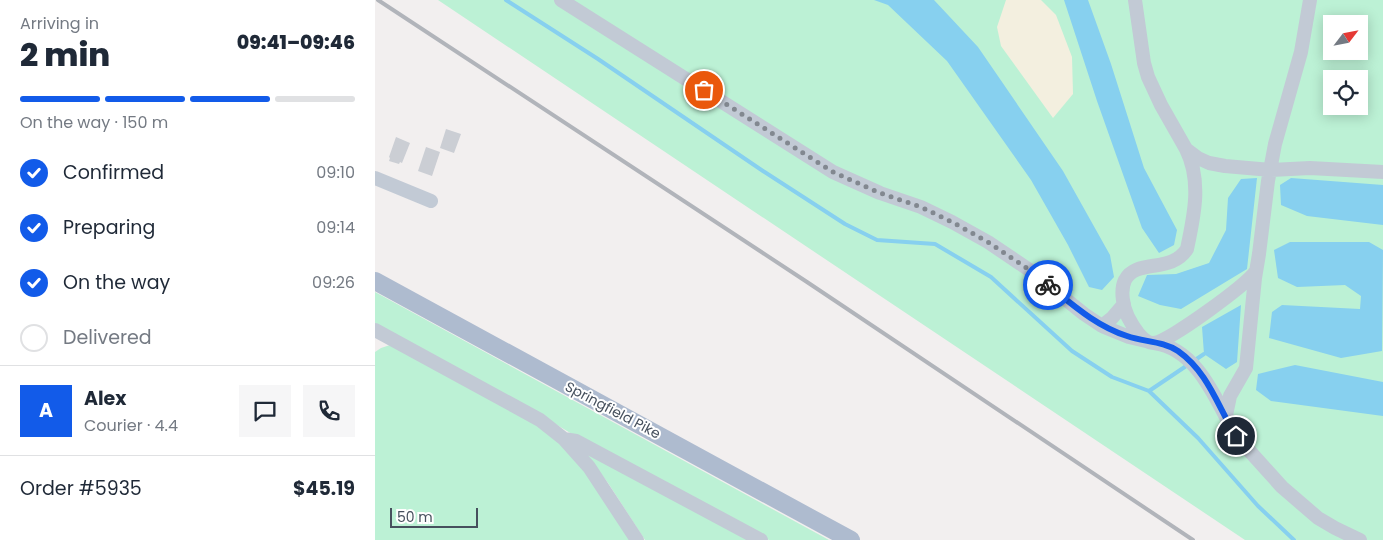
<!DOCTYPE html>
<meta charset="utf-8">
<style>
body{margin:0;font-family:Poppins,sans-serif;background:#f6f6f7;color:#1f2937;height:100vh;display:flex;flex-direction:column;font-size:19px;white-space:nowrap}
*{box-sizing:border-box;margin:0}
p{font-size:16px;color:#747a83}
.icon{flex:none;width:28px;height:28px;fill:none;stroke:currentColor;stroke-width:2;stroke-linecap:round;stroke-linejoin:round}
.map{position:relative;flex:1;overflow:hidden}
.side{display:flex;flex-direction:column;background:#fff;width:375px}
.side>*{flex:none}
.needle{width:32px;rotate:58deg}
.controls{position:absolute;left:948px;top:15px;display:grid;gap:10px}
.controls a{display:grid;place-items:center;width:45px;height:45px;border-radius:0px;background:#fff;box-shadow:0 2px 12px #0003;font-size:25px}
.scale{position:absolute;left:15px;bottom:12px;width:88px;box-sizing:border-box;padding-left:5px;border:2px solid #46505d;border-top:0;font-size:14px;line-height:18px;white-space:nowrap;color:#46505d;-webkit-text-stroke:4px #fff;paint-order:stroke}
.pin{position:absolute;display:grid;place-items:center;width:42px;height:42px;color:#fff;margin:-21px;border:2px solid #fff;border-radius:50%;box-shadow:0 1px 5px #0007}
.courier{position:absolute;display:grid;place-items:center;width:50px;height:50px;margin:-25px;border:4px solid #125be9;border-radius:50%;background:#fff;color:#222;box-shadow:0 1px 6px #0007}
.head em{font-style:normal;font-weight:800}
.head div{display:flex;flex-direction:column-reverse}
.head{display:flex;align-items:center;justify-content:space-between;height:85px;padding:0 20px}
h1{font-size:32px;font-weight:800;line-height:38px}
.bar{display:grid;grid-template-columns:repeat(4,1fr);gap:8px 5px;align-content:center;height:60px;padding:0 20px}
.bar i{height:6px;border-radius:4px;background:#e0e1e3}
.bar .on{background:#125be9}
.bar p{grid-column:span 4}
.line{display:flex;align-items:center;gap:12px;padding:0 20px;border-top:1px solid #e0e1e3}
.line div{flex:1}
.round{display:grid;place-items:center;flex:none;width:52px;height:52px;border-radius:0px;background:#f6f6f7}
ol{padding:0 20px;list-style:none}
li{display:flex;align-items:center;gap:15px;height:55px}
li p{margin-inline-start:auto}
li .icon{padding:5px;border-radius:50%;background:#125be9;color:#fff;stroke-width:4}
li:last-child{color:#747a83}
li i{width:28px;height:28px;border:2px solid #e0e1e3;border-radius:50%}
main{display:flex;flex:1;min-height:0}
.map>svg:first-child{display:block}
.green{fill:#bcf1d5;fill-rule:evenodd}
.sand{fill:#f3efdf}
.water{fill:#87d0ef}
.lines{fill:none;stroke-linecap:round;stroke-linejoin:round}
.stream{stroke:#87d0ef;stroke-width:4}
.building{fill:#cbced4}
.minor{stroke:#c2cad5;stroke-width:14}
.major{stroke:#aebbcf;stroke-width:18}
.rail{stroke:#b1b4ba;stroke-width:4}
.done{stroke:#828890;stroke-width:5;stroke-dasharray:0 9}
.route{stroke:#125be9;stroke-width:6}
.labels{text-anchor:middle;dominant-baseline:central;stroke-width:4;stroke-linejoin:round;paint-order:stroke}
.street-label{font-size:14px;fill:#46505d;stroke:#fff}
</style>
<main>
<section class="side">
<div class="head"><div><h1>2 min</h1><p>Arriving in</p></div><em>09:41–09:46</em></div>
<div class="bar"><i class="on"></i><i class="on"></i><i class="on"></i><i></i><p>On the way · 150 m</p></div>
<ol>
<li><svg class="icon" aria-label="check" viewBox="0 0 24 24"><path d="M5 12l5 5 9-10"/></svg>Confirmed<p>09:10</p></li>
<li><svg class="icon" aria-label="check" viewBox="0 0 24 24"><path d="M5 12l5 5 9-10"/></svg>Preparing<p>09:14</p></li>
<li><svg class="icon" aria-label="check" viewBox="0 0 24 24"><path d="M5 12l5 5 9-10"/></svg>On the way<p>09:26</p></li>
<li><i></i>Delivered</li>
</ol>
<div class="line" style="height:90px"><b class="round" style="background:#125be9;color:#fff">A</b><div><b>Alex</b><p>Courier · 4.4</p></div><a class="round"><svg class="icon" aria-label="chat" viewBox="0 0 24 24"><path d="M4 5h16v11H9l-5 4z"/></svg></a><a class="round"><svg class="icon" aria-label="phone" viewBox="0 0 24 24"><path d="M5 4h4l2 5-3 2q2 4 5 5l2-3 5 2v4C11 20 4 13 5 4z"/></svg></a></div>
<div class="line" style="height:65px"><div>Order #5935</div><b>$45.19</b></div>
</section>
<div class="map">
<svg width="1008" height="540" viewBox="0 0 1008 540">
<rect width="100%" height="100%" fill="#f2efef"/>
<path class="green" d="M 63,0 L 1008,0 L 1008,540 L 870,540 ZM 956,24 L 984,24 L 984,51 L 956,51 ZM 956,79 L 984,79 L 984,106 L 956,106 Z
M 0,292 L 454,540 L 394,540 L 207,440 L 147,404 L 0,323 Z
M 15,345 L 143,413 L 183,440 L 199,456 L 256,540 L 0,540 L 0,352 L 6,348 Z
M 206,447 L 380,540 L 270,540 L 233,483 Z"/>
<path class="sand" d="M 631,0 L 666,0 L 681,15 L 697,57 L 698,94 L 678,118 L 626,46 L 622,27 Z"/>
<path class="water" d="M 499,0 L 559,0 L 603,47 L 688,171 L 735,255 L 739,277 L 727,290 L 714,287 L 693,245 L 656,180 L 572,61 L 513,5 Z
M 689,0 L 713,0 L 736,64 L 769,168 L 802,230 L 799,245 L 784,253 L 767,228 L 722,101 Z
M 882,178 L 872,269 L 806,309 L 785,305 L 763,296 L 772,275 L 801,274 L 834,263 L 851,230 L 853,198 L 866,179 Z
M 916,178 L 1008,185 L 1008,225 L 932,216 L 906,205 L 905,185 Z
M 915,242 L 994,242 L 1008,250 L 1007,351 L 966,358 L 894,338 L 897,312 L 907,305 L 985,309 L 986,296 L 970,285 L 922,287 L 903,278 L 899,250 Z
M 866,305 L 862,362 L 851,369 L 829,354 L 827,327 Z
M 920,365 L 1008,382 L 1008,416 L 896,401 L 881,390 L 883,374 Z"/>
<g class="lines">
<path class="stream" d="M 131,0 L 223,59 L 388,171 L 470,224 L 502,240 L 560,244 L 616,277 L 697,351 L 737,377 L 774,391 L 823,438 L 883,506 L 919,540
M 774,391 L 829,354"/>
</g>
<path class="building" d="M 71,129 L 86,134 L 79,153 L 65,148 Z
M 21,137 L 35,143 L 27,163 L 25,162 L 24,164 L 14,161 L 15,158 L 14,157 Z
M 51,147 L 65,152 L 57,176 L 43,171 Z"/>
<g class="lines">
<path class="minor" d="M 186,0 L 458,172 L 505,193 L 546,207 L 577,222 L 613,242 L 653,269 L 709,314 L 727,326 L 754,337 L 771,341
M 760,0 L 769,63 L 773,77 L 786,105 L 811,149 L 823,158 L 834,163 L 850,166 L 896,170 L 935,168 L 1008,172
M 935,0 L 926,52 L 900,144 L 893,181 L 884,254 L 880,278 L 871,368 L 855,396 L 851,415 L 861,436 L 907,487 L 943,518 L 960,528 L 985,540
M 811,149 C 827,181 819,216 812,249 C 796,274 762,258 750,280 C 745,290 748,307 753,317 C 757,325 768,344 779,343 C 795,341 871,285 881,271
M 0,178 L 56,201
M 727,326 L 737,318 L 749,304
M 0,330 L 165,420 L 189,439 L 214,467 L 262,540
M 779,343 C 817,348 836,388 852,419
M 189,439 L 201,441 L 386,540"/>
<path class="major" d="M 0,281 L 476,540"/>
<path class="rail" d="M 3,0 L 432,282 L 818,540"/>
</g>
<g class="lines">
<path class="done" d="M 329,90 L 458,172 L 505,193 L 546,207 L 577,222 L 613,242 L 653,269 L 673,285"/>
<path class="route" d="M 673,285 C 698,305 721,326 752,336 C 769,342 788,341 803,351 C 833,372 843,407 861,436"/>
</g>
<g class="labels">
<g class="street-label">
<text transform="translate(238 410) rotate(28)">Springfield Pike</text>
</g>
</g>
</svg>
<div class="controls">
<a><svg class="needle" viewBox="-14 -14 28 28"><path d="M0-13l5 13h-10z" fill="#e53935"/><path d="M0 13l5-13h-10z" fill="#747a83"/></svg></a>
<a><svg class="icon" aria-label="locate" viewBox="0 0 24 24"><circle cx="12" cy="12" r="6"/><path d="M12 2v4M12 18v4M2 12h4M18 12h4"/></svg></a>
</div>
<div class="scale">50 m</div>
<div class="pin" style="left:329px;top:90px;background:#ea580c"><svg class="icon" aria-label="bag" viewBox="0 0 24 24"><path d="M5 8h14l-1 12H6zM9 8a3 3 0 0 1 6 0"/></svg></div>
<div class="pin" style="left:861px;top:436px;background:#1f2937"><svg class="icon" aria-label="home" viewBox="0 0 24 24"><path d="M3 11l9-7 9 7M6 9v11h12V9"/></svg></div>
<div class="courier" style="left:673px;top:285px"><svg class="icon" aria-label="bike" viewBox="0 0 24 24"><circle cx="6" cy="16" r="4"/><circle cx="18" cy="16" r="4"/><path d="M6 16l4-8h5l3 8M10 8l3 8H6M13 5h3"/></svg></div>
</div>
</main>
